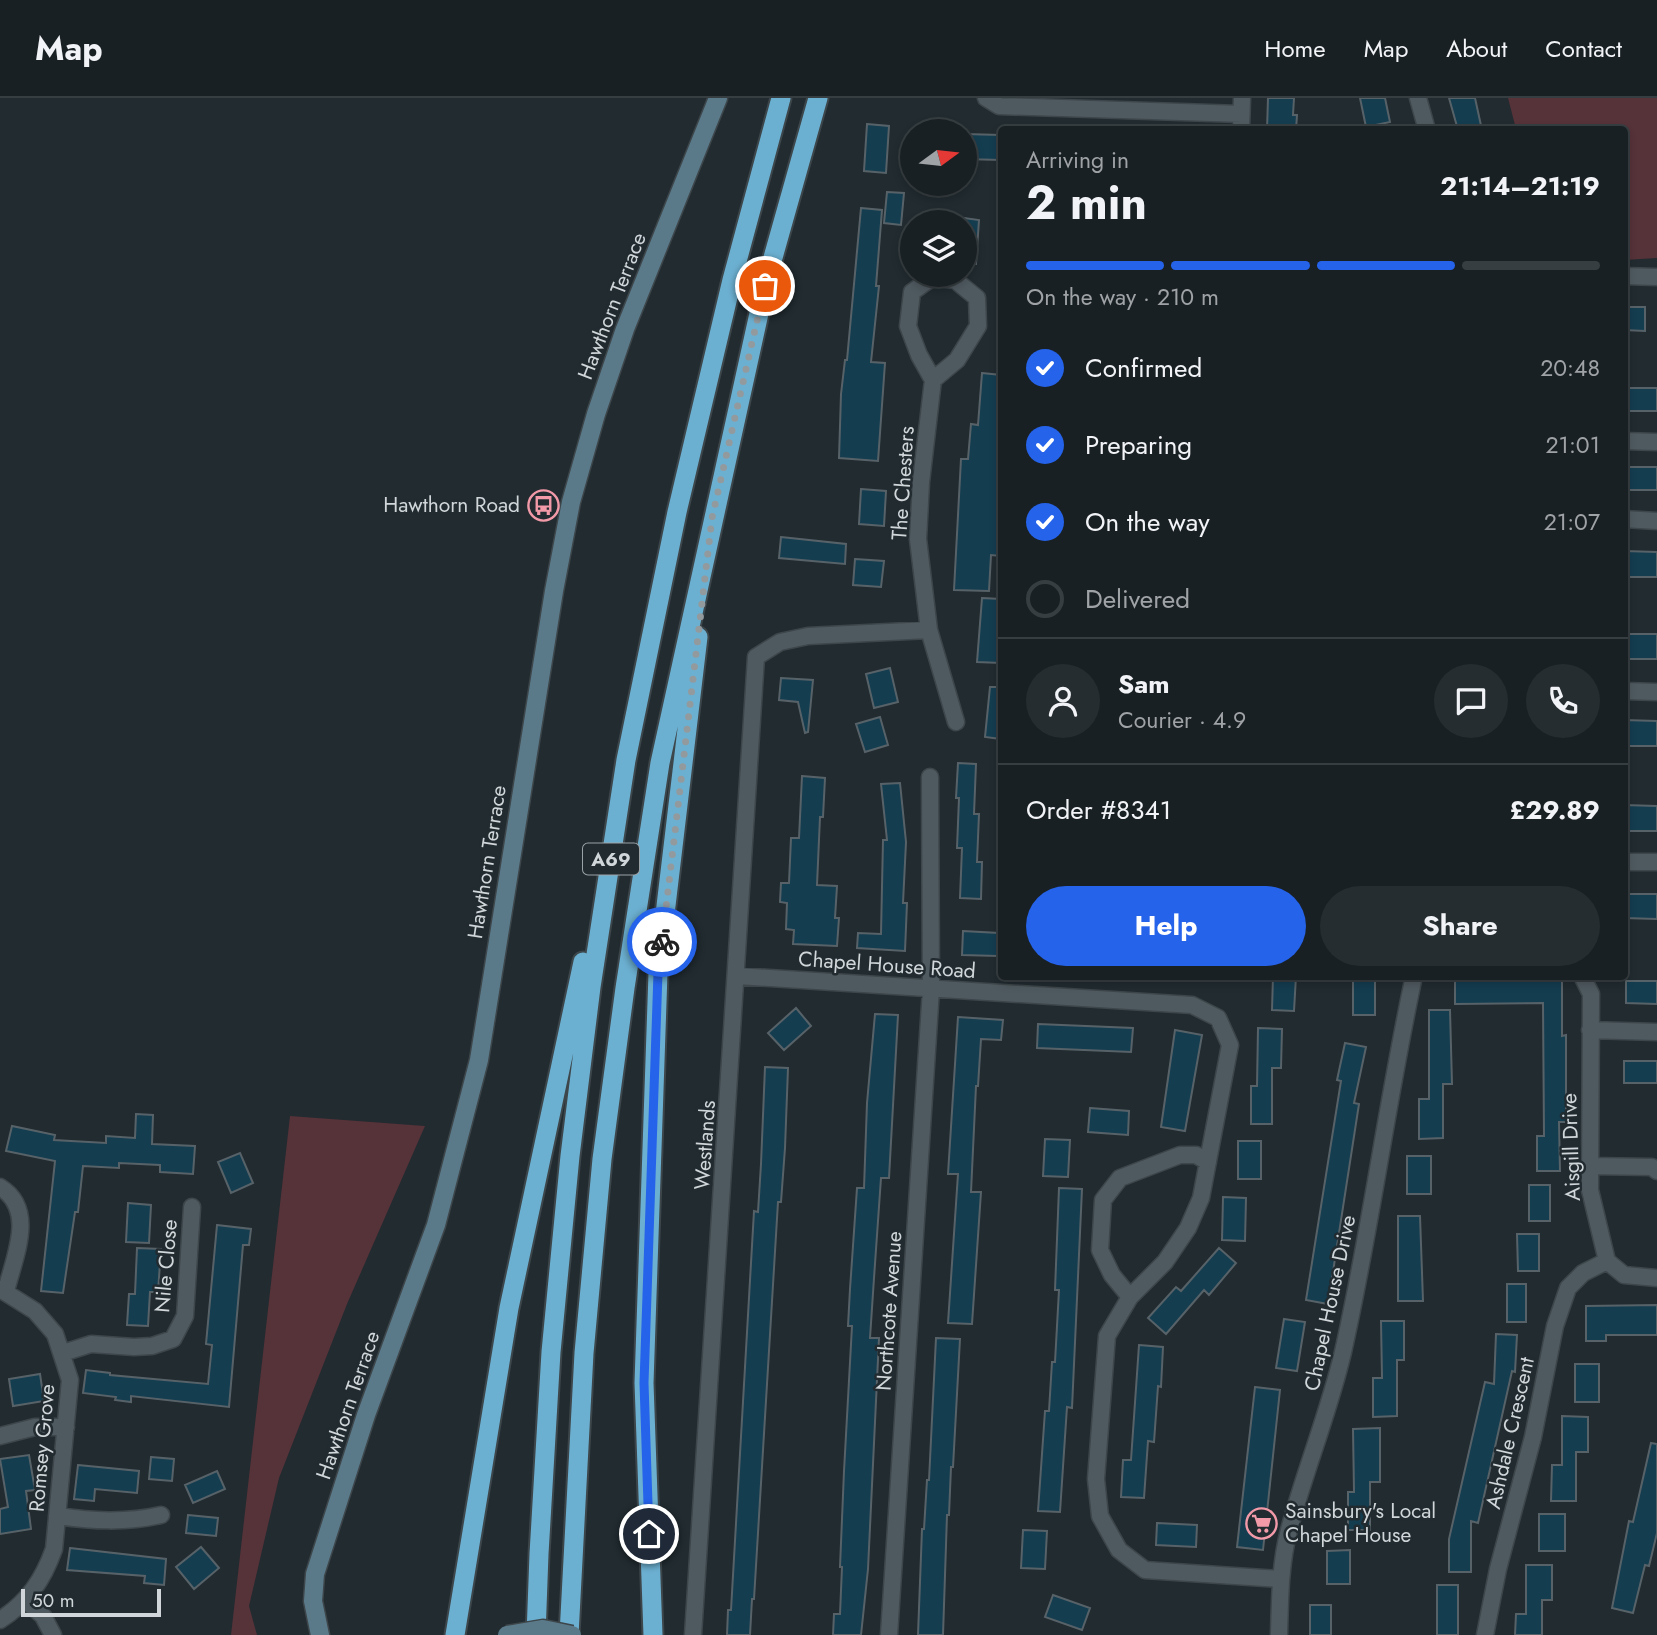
<!DOCTYPE html>
<meta charset="utf-8">
<style>
body{margin:0;font-family:Jost,sans-serif;background:#262d31;color:#f1f3f6;height:100vh;display:flex;flex-direction:column;font-size:26px;white-space:nowrap}
*{box-sizing:border-box;margin:0}
p{font-size:23px;color:#9fa3a6}
.icon{flex:none;width:38px;height:38px;fill:none;stroke:currentColor;stroke-width:2;stroke-linecap:round;stroke-linejoin:round}
.map{position:relative;flex:1;overflow:hidden}
.side{position:absolute;left:998px;top:28px;width:630px;height:854px;display:flex;flex-direction:column;background:#192024;border-radius:7px;box-shadow:0 4px 10px #0003,0 0 0 2px #373e41}
.side>*{flex:none}
.needle{width:46px;rotate:75deg}
.buttons{position:absolute;left:900px;top:21px;display:grid;gap:14px}
.buttons a{display:grid;place-items:center;width:77px;height:77px;border-radius:50%;background:#192024;box-shadow:0 4px 10px #0003,0 0 0 2px #373e41;font-size:35px}
.scale{position:absolute;left:21px;bottom:18px;width:140px;box-sizing:border-box;padding-left:7px;border:4px solid #d0d6d9;border-top:0;font-size:19px;line-height:24px;white-space:nowrap;color:#d0d6d9;-webkit-text-stroke:5px #212b30;paint-order:stroke}
.pin{position:absolute;display:grid;place-items:center;width:60px;height:60px;color:#fff;margin:-30px;border:4px solid #fff;border-radius:50%;box-shadow:0 2px 7px #0007}
.courier{position:absolute;display:grid;place-items:center;width:70px;height:70px;margin:-35px;border:5px solid #2563eb;border-radius:50%;background:#fff;color:#222;box-shadow:0 2px 9px #0007}
.head em{font-style:normal;font-weight:700}
.head div{display:flex;flex-direction:column-reverse}
.head{display:flex;align-items:center;justify-content:space-between;height:119px;padding:0 28px}
h1{font-size:46px;font-weight:700;line-height:52px}
.bar{display:grid;grid-template-columns:repeat(4,1fr);gap:10px 7px;align-content:center;height:84px;padding:0 28px}
.bar i{height:9px;border-radius:5px;background:#373e41}
.bar .active{background:#2563eb}
.bar p{grid-column:span 4}
.line{display:flex;align-items:center;gap:18px;padding:0 28px;border-top:2px solid #373e41}
.line div{flex:1}
.round{display:grid;place-items:center;flex:none;width:74px;height:74px;border-radius:37px;background:#262d31}
ol{padding:0 28px;list-style:none}
li{display:flex;align-items:center;gap:21px;height:77px}
li p{margin-inline-start:auto}
li .icon{padding:7px;border-radius:50%;background:#2563eb;color:#fff;stroke-width:4}
li:last-child{color:#9fa3a6}
li i{width:38px;height:38px;border:4px solid #373e41;border-radius:50%}
.action{display:flex;gap:14px;margin-top:auto;padding:14px 28px}
.action a{flex:1;height:80px;border-radius:42px;background:#2563eb;color:#fff;font-size:28px;font-weight:700;line-height:80px;text-align:center}
.action a+a{background:#262d31;color:#f1f3f6}
header{display:flex;align-items:center;gap:42px;box-sizing:border-box;height:98px;padding:0 35px;background:#192024;border-bottom:2px solid #373e41}
header strong{font-size:33px}
nav{display:flex;gap:38px;margin-inline-start:auto;font-size:24px}
.map>svg:first-child{display:block}
.green{fill:#563239}
.building{fill:#143d50;stroke:#576268;stroke-width:2}
.lines{fill:none;stroke-linecap:round;stroke-linejoin:round}
.minor-casing{stroke:#3d464a;stroke-width:19}
.secondary-casing{stroke:#3d464a;stroke-width:21}
.trunk-casing{stroke:#3d464a;stroke-width:23}
.minor{stroke:#4f5a60;stroke-width:16}
.secondary{stroke:#5a7a8a;stroke-width:18}
.trunk{stroke:#6cb0d1;stroke-width:19}
.secondary-bridge-casing{stroke:#3d464a;stroke-width:21;stroke-linecap:butt}
.secondary-bridge{stroke:#5a7a8a;stroke-width:18}
.done{stroke:#939a9e;stroke-width:7;stroke-dasharray:0 12.6}
.route{stroke:#2563eb;stroke-width:9}
.labels{text-anchor:middle;dominant-baseline:central;stroke-width:5;stroke-linejoin:round;paint-order:stroke}
.shield{fill:#212b30;stroke:#9ca3a6;stroke-width:2}
.shield-label{font-size:19px;font-weight:bold;fill:#d0d6d9}
.street-label{font-size:21px;fill:#d0d6d9;stroke:#212b30}
.poi-label{font-size:21px;fill:#d0d6d9;stroke:#212b30;text-anchor:end}
</style>
<header>
<strong>Map</strong>
<nav><a>Home</a><a>Map</a><a>About</a><a>Contact</a></nav>
</header>
<div class="map">
<svg width="1657" height="1537" viewBox="0 0 1657 1537">
<rect width="100%" height="100%" fill="#212b30"/>
<path class="green" d="M 1508,0 L 1657,0 L 1657,160 L 1624,162 L 1624,32 L 1516,31 Z
M 290,1018 L 425,1028 L 347,1206 L 279,1380 L 249,1508 L 257,1537 L 231,1537 Z"/>
<path class="building" d="M 1268,0 L 1294,0 L 1293,17 L 1297,17 L 1296,32 L 1267,32 Z
M 1360,0 L 1385,0 L 1390,24 L 1366,29 Z
M 1449,0 L 1475,0 L 1482,32 L 1458,32 Z
M 867,26 L 889,28 L 886,75 L 864,73 Z
M 964,36 L 1001,37 L 1001,62 L 964,61 Z
M 887,94 L 904,95 L 901,127 L 884,125 Z
M 861,110 L 882,112 L 876,188 L 879,188 L 871,264 L 885,265 L 878,363 L 839,360 L 841,296 L 845,262 L 847,262 Z
M 964,120 L 979,122 L 976,166 L 964,165 Z
M 1624,209 L 1645,209 L 1645,233 L 1624,232 Z
M 982,275 L 1001,277 L 1001,356 L 998,399 L 1001,399 L 1001,458 L 991,457 L 989,493 L 954,492 L 961,361 L 968,361 L 971,326 L 978,327 Z
M 1624,290 L 1657,290 L 1657,313 L 1624,313 Z
M 1624,369 L 1657,369 L 1657,392 L 1624,392 Z
M 861,391 L 886,393 L 884,428 L 859,426 Z
M 781,439 L 846,446 L 845,466 L 779,460 Z
M 1624,453 L 1657,454 L 1657,479 L 1624,479 Z
M 855,461 L 884,463 L 881,489 L 853,487 Z
M 982,500 L 1001,501 L 1001,565 L 977,564 Z
M 1624,536 L 1657,536 L 1657,561 L 1624,561 Z
M 890,570 L 898,604 L 874,610 L 866,576 Z
M 781,580 L 813,582 L 808,634 L 805,635 L 798,604 L 779,602 Z
M 990,589 L 1001,589 L 1001,641 L 985,639 Z
M 880,619 L 888,647 L 865,654 L 856,626 Z
M 1624,622 L 1657,623 L 1657,648 L 1624,648 Z
M 958,665 L 976,666 L 974,716 L 979,716 L 977,764 L 982,764 L 981,801 L 960,800 L 962,750 L 957,750 L 959,700 L 956,700 Z
M 802,678 L 825,680 L 823,719 L 820,719 L 817,787 L 837,788 L 835,820 L 839,820 L 837,848 L 793,846 L 794,832 L 786,831 L 787,805 L 780,804 L 781,785 L 789,785 L 791,740 L 799,740 Z
M 900,685 L 906,744 L 903,805 L 907,805 L 905,853 L 857,850 L 858,835 L 881,836 L 883,742 L 887,742 L 881,686 Z
M 1624,707 L 1657,708 L 1657,733 L 1624,733 Z
M 1624,796 L 1657,796 L 1657,821 L 1624,820 Z
M 963,833 L 999,835 L 998,858 L 962,857 Z
M 1273,878 L 1296,878 L 1294,913 L 1272,912 Z
M 1353,878 L 1375,878 L 1375,917 L 1353,917 Z
M 1455,878 L 1562,879 L 1562,938 L 1566,937 L 1566,1024 L 1559,1024 L 1560,1073 L 1537,1073 L 1537,1038 L 1544,1038 L 1543,905 L 1455,906 Z
M 1626,883 L 1657,883 L 1657,906 L 1626,905 Z
M 796,910 L 811,928 L 784,952 L 768,935 Z
M 1429,912 L 1450,912 L 1452,986 L 1443,986 L 1443,1040 L 1419,1041 L 1419,1001 L 1429,1001 Z
M 875,916 L 898,917 L 889,1080 L 881,1080 L 874,1180 L 870,1240 L 879,1240 L 868,1471 L 861,1537 L 833,1537 L 834,1516 L 840,1516 L 842,1469 L 840,1469 L 844,1373 L 852,1228 L 848,1228 L 850,1191 L 857,1090 L 864,1090 L 867,1005 Z
M 958,919 L 1003,922 L 1001,942 L 981,941 L 978,988 L 976,988 L 971,1094 L 981,1094 L 972,1226 L 948,1225 L 958,1076 L 948,1076 Z
M 1038,926 L 1133,930 L 1131,954 L 1037,950 Z
M 1258,930 L 1282,931 L 1281,970 L 1272,970 L 1272,1026 L 1251,1026 L 1251,988 L 1257,988 Z
M 1175,932 L 1202,937 L 1185,1033 L 1161,1029 Z
M 1345,945 L 1366,949 L 1354,1005 L 1359,1006 L 1328,1206 L 1306,1202 L 1341,983 L 1337,982 Z
M 1624,963 L 1657,963 L 1657,985 L 1624,985 Z
M 765,969 L 788,970 L 785,1050 L 781,1104 L 778,1104 L 754,1501 L 752,1501 L 750,1537 L 727,1537 L 728,1512 L 731,1512 L 754,1113 L 758,1114 L 761,1066 Z
M 1090,1010 L 1129,1013 L 1128,1037 L 1088,1034 Z
M 136,1016 L 153,1017 L 152,1046 L 195,1048 L 193,1076 L 160,1074 L 160,1067 L 119,1065 L 119,1070 L 83,1068 L 78,1114 L 75,1114 L 63,1195 L 41,1193 L 55,1063 L 6,1053 L 12,1028 L 55,1037 L 54,1042 L 106,1045 L 106,1038 L 135,1040 Z
M 1045,1041 L 1070,1042 L 1068,1079 L 1043,1078 Z
M 1238,1043 L 1261,1043 L 1261,1081 L 1238,1081 Z
M 240,1055 L 253,1085 L 231,1095 L 218,1064 Z
M 1407,1058 L 1431,1058 L 1431,1096 L 1407,1096 Z
M 1529,1087 L 1550,1087 L 1550,1123 L 1529,1123 Z
M 1059,1090 L 1082,1091 L 1072,1310 L 1067,1309 L 1060,1414 L 1038,1413 L 1045,1313 L 1049,1313 L 1052,1264 L 1055,1264 L 1059,1192 L 1055,1192 Z
M 1223,1099 L 1246,1100 L 1245,1143 L 1222,1142 Z
M 128,1105 L 151,1107 L 149,1145 L 126,1144 Z
M 1398,1118 L 1420,1118 L 1423,1203 L 1398,1203 Z
M 217,1127 L 251,1131 L 249,1147 L 243,1147 L 229,1309 L 131,1298 L 131,1304 L 115,1302 L 116,1299 L 83,1295 L 86,1272 L 110,1275 L 110,1277 L 208,1286 L 212,1247 L 206,1246 Z
M 1517,1136 L 1539,1136 L 1539,1173 L 1518,1173 Z
M 137,1150 L 161,1151 L 158,1194 L 150,1194 L 148,1228 L 127,1227 L 129,1196 L 135,1196 Z
M 1219,1150 L 1236,1165 L 1209,1197 L 1204,1192 L 1166,1236 L 1148,1220 L 1176,1189 L 1181,1193 Z
M 1507,1186 L 1526,1186 L 1526,1224 L 1507,1224 Z
M 1657,1207 L 1657,1237 L 1606,1237 L 1606,1243 L 1586,1243 L 1586,1208 Z
M 1284,1221 L 1305,1224 L 1297,1273 L 1276,1270 Z
M 1381,1223 L 1404,1223 L 1404,1262 L 1397,1262 L 1397,1318 L 1373,1319 L 1373,1280 L 1382,1280 Z
M 1496,1236 L 1517,1237 L 1515,1274 L 1512,1273 L 1478,1425 L 1471,1423 L 1471,1474 L 1449,1474 L 1449,1441 L 1485,1284 L 1494,1286 Z
M 936,1240 L 960,1241 L 953,1369 L 951,1369 L 949,1417 L 947,1417 L 943,1537 L 918,1537 L 922,1431 L 924,1431 L 927,1382 L 929,1382 Z
M 1139,1247 L 1163,1249 L 1161,1289 L 1158,1288 L 1154,1344 L 1148,1343 L 1144,1400 L 1121,1399 L 1123,1362 L 1131,1362 Z
M 1575,1266 L 1599,1266 L 1599,1304 L 1575,1304 Z
M 40,1276 L 44,1303 L 13,1308 L 9,1281 Z
M 1255,1289 L 1280,1292 L 1263,1452 L 1237,1449 Z
M 1562,1318 L 1588,1319 L 1588,1354 L 1576,1354 L 1576,1403 L 1551,1403 L 1552,1367 L 1562,1367 Z
M 1380,1330 L 1380,1384 L 1370,1384 L 1370,1432 L 1348,1432 L 1348,1394 L 1354,1394 L 1353,1331 Z
M 1651,1345 L 1657,1346 L 1657,1435 L 1649,1468 L 1645,1467 L 1633,1515 L 1612,1510 L 1629,1423 L 1633,1424 Z
M 29,1357 L 35,1392 L 26,1393 L 31,1431 L 0,1436 L 0,1411 L 8,1409 L 0,1361 Z
M 151,1359 L 174,1361 L 172,1383 L 149,1381 Z
M 78,1367 L 139,1373 L 137,1395 L 95,1391 L 94,1403 L 74,1401 Z
M 217,1373 L 225,1391 L 193,1405 L 185,1387 Z
M 1539,1416 L 1565,1416 L 1565,1453 L 1539,1453 Z
M 188,1417 L 218,1420 L 216,1438 L 186,1435 Z
M 1157,1425 L 1197,1427 L 1196,1449 L 1156,1447 Z
M 1023,1432 L 1047,1433 L 1045,1471 L 1021,1470 Z
M 201,1449 L 219,1470 L 194,1491 L 176,1469 Z
M 70,1450 L 166,1461 L 164,1487 L 144,1485 L 145,1478 L 67,1472 Z
M 1350,1452 L 1350,1486 L 1327,1486 L 1327,1453 Z
M 1526,1467 L 1552,1467 L 1552,1502 L 1542,1502 L 1542,1537 L 1515,1537 L 1516,1516 L 1526,1516 Z
M 1437,1487 L 1458,1487 L 1458,1537 L 1437,1537 Z
M 1053,1497 L 1090,1510 L 1082,1532 L 1045,1519 Z
M 1310,1507 L 1331,1507 L 1331,1537 L 1310,1537 Z"/>
<g class="lines">
<defs>
<path id="minor" d="M 986,0 L 999,8 L 1241,16
M 1418,0 L 1427,32
M 1241,32 L 1242,0
M 1624,178 L 1657,179
M 933,282 L 957,262 L 978,228 L 977,200 L 955,182 L 933,179 L 912,194 L 908,228 L 919,257 L 933,282 L 921,384 L 918,441 L 929,532 L 956,624
M 1624,343 L 1657,344
M 1624,421 L 1657,423
M 1624,593 L 1657,594
M 1624,764 L 1657,764
M 737,878 L 1192,907 L 1218,920 L 1230,947 L 1201,1100 L 1188,1130 L 1165,1164 L 1130,1199 L 1107,1238 L 1096,1381 L 1100,1418 L 1119,1452 L 1145,1472 L 1281,1481
M 1582,878 L 1591,896 L 1590,1092 L 1607,1163 L 1624,1177 L 1657,1180
M 1590,932 L 1657,934
M 1590,1068 L 1652,1069 L 1657,1073
M 0,1089 C 37,1112 14,1159 6,1193
M 0,1191 L 35,1213 L 55,1236 L 70,1282 L 54,1451 C 43,1482 28,1504 0,1522
M 1130,1199 L 1112,1177 L 1100,1152 L 1103,1102 L 1120,1080 L 1180,1057 L 1196,1057 L 1208,1064
M 63,1255 L 91,1246 L 134,1249 L 152,1248 L 173,1241 L 185,1218 L 192,1109
M 0,1338 L 35,1329 L 66,1329
M 57,1418 C 93,1423 125,1425 161,1417
M 25,1502 L 43,1518 L 53,1537
M 693,1537 L 756,559 L 780,544 L 808,538 L 929,532
M 889,1537 L 931,891 L 930,679
M 1279,1537 C 1280,1502 1280,1466 1289,1432 C 1305,1372 1329,1314 1343,1254 C 1371,1130 1387,1003 1414,878
M 1485,1537 L 1498,1471 L 1533,1339 L 1555,1228 L 1568,1190 L 1583,1175 L 1607,1163"/>
<path id="secondary" d="M 320,1537 L 313,1503 L 315,1476 L 366,1317 L 436,1127 L 479,962 L 554,493 L 571,404 L 596,316 L 625,231 L 718,0"/>
<path id="trunk" d="M 455,1537 L 509,1210 L 583,864
M 536,1537 L 539,1456 L 551,1254 L 570,1058 L 591,889 L 626,662 L 677,414 L 732,182 L 781,0
M 569,1537 L 584,1255 L 602,1061 L 625,890 L 660,665 L 765,188 L 818,0
M 653,1537 L 644,1285 L 658,875 L 698,539"/>
</defs>
<use href="#minor" class="minor-casing"/>
<use href="#secondary" class="secondary-casing"/>
<use href="#trunk" class="trunk-casing"/>
<use href="#minor" class="minor"/>
<use href="#secondary" class="secondary"/>
<use href="#trunk" class="trunk"/>
<defs>
<path id="secondary-bridge" d="M 507,1537 L 543,1531 L 572,1537"/>
</defs>
<use href="#secondary-bridge" class="secondary-bridge-casing"/>
<use href="#secondary-bridge" class="secondary-bridge"/>
</g>
<g class="lines">
<path class="done" d="M 662,844 L 712,420 L 765,188"/>
<path class="route" d="M 649,1436 L 644,1285 L 658,875 L 662,844"/>
</g>
<defs>
<symbol id="bus-ring" viewBox="-11 -11 22 22"><circle r="9.5" fill="#212b30" stroke="#f39aa9" stroke-width="1.5"/><path d="M-5-6H5V4H4V6H2V4H-2V6H-4V4H-5ZM-3.5-4V0h7V-4ZM-3.5 1.2v1.5H-2V1.2ZM2 1.2v1.5H3.5V1.2Z" fill="#f39aa9"/></symbol>
<symbol id="supermarket-ring" viewBox="-11 -11 22 22"><circle r="9.5" fill="#212b30" stroke="#f39aa9" stroke-width="1.5"/><path d="M-6-5.5h2.5l.6 2H6L4.5 2H-2.5L-4.4-4H-6ZM-1.5 3.2a1.3 1.3 0 1 0 .1 0ZM3 3.2a1.3 1.3 0 1 0 .1 0Z" fill="#f39aa9"/></symbol>
</defs>
<g fill-rule="evenodd">
<use href="#bus-ring" x="526" y="390" width="35" height="35"/>
<use href="#supermarket-ring" x="1244" y="1408" width="35" height="35"/>
</g>
<g class="labels">
<rect class="shield" x="583" y="745.5" width="56" height="31" rx="5"/>
<g class="shield-label">
<text x="611" y="761">A69</text>
</g>
<g class="street-label">
<text transform="translate(612 208) rotate(-69)">Hawthorn Terrace</text>
<text transform="translate(903 385) rotate(-86)">The Chesters</text>
<text transform="translate(487 764) rotate(-81)">Hawthorn Terrace</text>
<text transform="translate(887 867) rotate(4)">Chapel House Road</text>
<text transform="translate(705 1047) rotate(-86)">Westlands</text>
<text transform="translate(1571 1049) rotate(-92)">Aisgill Drive</text>
<text transform="translate(166 1168) rotate(-85)">Nile Close</text>
<text transform="translate(1330 1205) rotate(-78)">Chapel House Drive</text>
<text transform="translate(889 1213) rotate(-86)">Northcote Avenue</text>
<text transform="translate(348 1307) rotate(-71)">Hawthorn Terrace</text>
<text transform="translate(1510 1335) rotate(-77)">Ashdale Crescent</text>
<text transform="translate(42 1350) rotate(-85)">Romsey Grove</text>
</g>
<g class="poi-label">
<text x="520" y="407">Hawthorn Road</text>
<text x="1285" y="1413" text-anchor="start">Sainsbury's Local<tspan x="1285" dy="24">Chapel House</tspan></text>
</g>
</g>
</svg>
<div class="buttons">
<a><svg class="needle" viewBox="-14 -14 28 28"><path d="M0-13l5 13h-10z" fill="#e53935"/><path d="M0 13l5-13h-10z" fill="#9fa3a6"/></svg></a>
<a><svg class="icon" aria-label="layers" viewBox="0 0 24 24"><path d="M12 4l9 5-9 5-9-5zM3 14l9 5 9-5"/></svg></a>
</div>
<div class="scale">50 m</div>
<div class="pin" style="left:765px;top:188px;background:#ea580c"><svg class="icon" aria-label="bag" viewBox="0 0 24 24"><path d="M5 8h14l-1 12H6zM9 8a3 3 0 0 1 6 0"/></svg></div>
<div class="pin" style="left:649px;top:1436px;background:#1f2937"><svg class="icon" aria-label="home" viewBox="0 0 24 24"><path d="M3 11l9-7 9 7M6 9v11h12V9"/></svg></div>
<div class="courier" style="left:662px;top:844px"><svg class="icon" aria-label="bike" viewBox="0 0 24 24"><circle cx="6" cy="16" r="4"/><circle cx="18" cy="16" r="4"/><path d="M6 16l4-8h5l3 8M10 8l3 8H6M13 5h3"/></svg></div>
<section class="side">
<div class="head"><div><h1>2 min</h1><p>Arriving in</p></div><em>21:14–21:19</em></div>
<div class="bar"><i class="active"></i><i class="active"></i><i class="active"></i><i></i><p>On the way · 210 m</p></div>
<ol>
<li><svg class="icon" aria-label="check" viewBox="0 0 24 24"><path d="M5 12l5 5 9-10"/></svg>Confirmed<p>20:48</p></li>
<li><svg class="icon" aria-label="check" viewBox="0 0 24 24"><path d="M5 12l5 5 9-10"/></svg>Preparing<p>21:01</p></li>
<li><svg class="icon" aria-label="check" viewBox="0 0 24 24"><path d="M5 12l5 5 9-10"/></svg>On the way<p>21:07</p></li>
<li><i></i>Delivered</li>
</ol>
<div class="line" style="height:126px"><a class="round"><svg class="icon" aria-label="person" viewBox="0 0 24 24"><circle cx="12" cy="8" r="4"/><path d="M4 21q1-7 8-7t8 7"/></svg></a><div><b>Sam</b><p>Courier · 4.9</p></div><a class="round"><svg class="icon" aria-label="chat" viewBox="0 0 24 24"><path d="M4 5h16v11H9l-5 4z"/></svg></a><a class="round"><svg class="icon" aria-label="phone" viewBox="0 0 24 24"><path d="M5 4h4l2 5-3 2q2 4 5 5l2-3 5 2v4C11 20 4 13 5 4z"/></svg></a></div>
<div class="line" style="height:91px"><div>Order #8341</div><b>£29.89</b></div>
<div class="action"><a>Help</a><a>Share</a></div>
</section>
</div>
